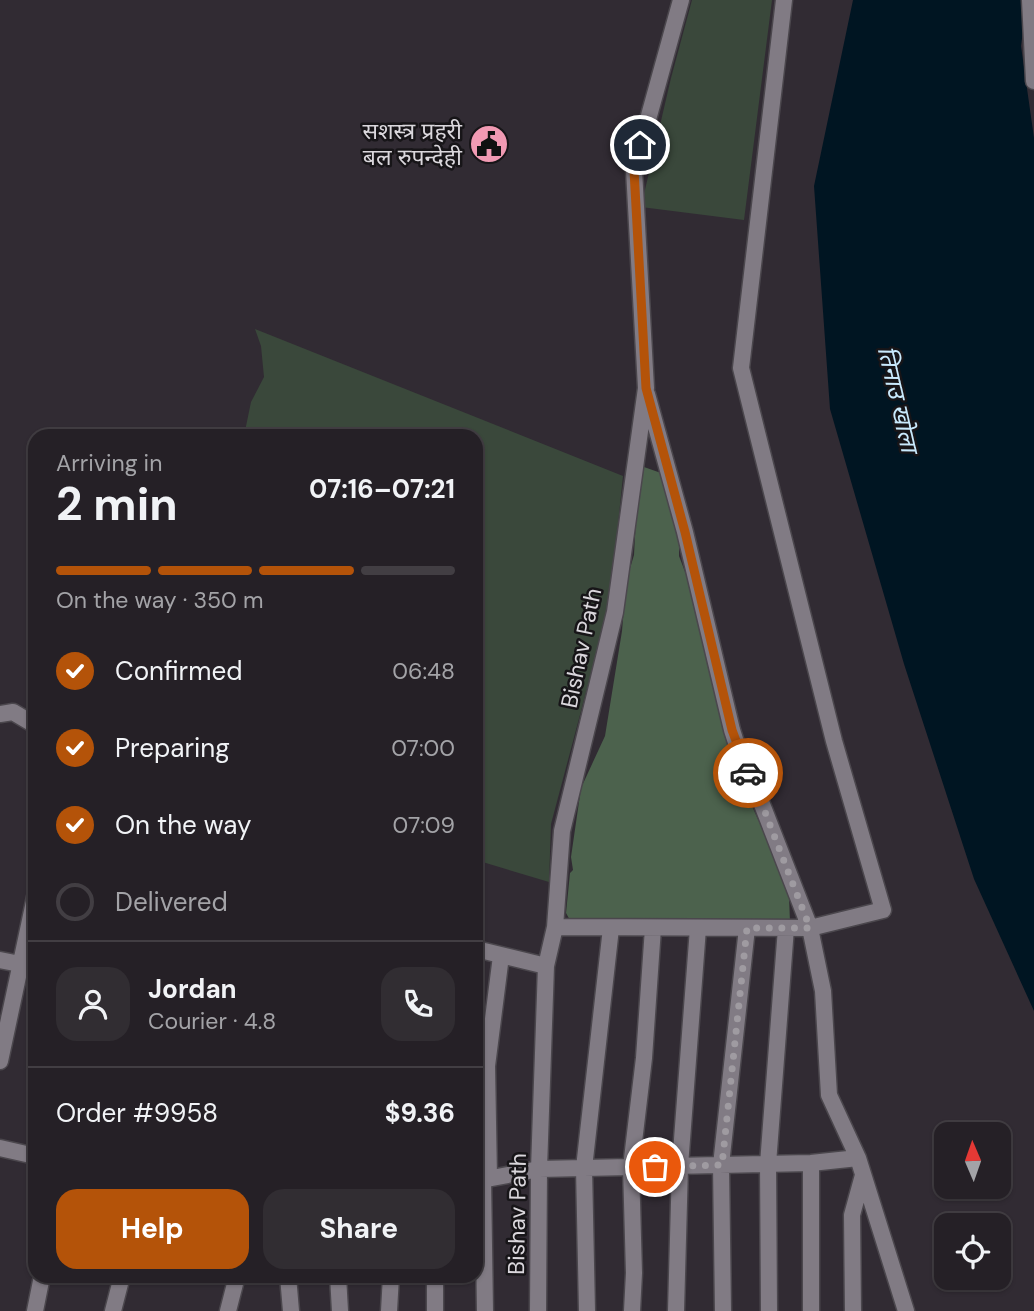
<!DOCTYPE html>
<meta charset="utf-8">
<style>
body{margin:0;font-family:"DM Sans","Noto Sans Devanagari",sans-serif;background:#312d32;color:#f1f3f6;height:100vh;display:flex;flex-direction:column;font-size:26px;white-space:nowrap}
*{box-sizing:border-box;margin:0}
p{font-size:23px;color:#a3a3a7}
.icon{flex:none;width:38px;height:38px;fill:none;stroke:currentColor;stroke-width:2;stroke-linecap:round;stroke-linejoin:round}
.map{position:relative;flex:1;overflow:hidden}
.drawer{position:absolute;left:28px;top:429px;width:455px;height:854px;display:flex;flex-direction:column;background:#252026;border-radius:21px;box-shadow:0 2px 5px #0004,0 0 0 2px #423e43}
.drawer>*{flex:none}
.needle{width:46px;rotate:358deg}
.tools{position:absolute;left:934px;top:1122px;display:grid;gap:14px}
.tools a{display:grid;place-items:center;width:77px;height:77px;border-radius:14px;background:#252026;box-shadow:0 2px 5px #0004,0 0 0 2px #423e43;font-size:35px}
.pin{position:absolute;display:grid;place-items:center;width:60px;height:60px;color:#fff;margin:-30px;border:4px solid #fff;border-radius:50%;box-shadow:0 2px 7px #0007}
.courier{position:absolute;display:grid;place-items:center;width:70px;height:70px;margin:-35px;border:5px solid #b45309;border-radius:50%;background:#fff;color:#222;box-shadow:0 2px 9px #0007}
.overview em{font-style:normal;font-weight:700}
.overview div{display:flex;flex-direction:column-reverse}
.overview{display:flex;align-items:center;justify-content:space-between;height:119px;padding:0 28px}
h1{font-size:46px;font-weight:700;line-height:52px}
.bar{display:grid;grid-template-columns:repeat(4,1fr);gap:10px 7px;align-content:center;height:84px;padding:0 28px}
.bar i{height:9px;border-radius:5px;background:#423e43}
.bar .current{background:#b45309}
.bar p{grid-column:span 4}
.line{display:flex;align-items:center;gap:18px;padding:0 28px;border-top:2px solid #423e43}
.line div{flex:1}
.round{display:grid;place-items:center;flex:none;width:74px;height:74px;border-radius:21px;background:#312d32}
ol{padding:0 28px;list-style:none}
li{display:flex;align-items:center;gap:21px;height:77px}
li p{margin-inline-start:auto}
li .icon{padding:7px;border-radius:50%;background:#b45309;color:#fff;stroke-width:4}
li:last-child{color:#a3a3a7}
li i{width:38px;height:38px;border:4px solid #423e43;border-radius:50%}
.action{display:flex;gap:14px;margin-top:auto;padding:14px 28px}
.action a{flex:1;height:80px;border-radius:21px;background:#b45309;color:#fff;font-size:28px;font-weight:700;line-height:80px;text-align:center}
.action a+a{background:#312d32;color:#f1f3f6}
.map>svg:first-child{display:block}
.green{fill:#3a483b}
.forest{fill:#4c624d}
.water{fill:#001522}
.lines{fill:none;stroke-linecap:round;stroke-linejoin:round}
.minor-casing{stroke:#4b474d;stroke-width:19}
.minor{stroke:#817b84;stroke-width:16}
.done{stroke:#9f9ba1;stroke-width:7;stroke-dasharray:0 12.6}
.route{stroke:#b45309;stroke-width:9}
.labels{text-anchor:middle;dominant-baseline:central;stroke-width:5;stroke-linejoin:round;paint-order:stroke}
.poi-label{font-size:23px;fill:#dad7dc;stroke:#171518;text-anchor:end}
.street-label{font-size:23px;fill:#dad7dc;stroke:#171518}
.water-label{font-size:24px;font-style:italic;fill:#c9eafd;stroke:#171518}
</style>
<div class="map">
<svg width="1034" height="1311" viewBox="0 0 1034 1311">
<rect width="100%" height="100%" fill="#312b33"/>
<path class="green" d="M 692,0 L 772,0 L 744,220 L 641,207 L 671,78 Z
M 255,329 L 623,476 L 610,602 L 551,824 L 549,882 L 476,860 L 476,436 L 244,436 L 251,402 L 264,377 L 261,346 Z"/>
<path class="forest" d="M 644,467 L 661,473 L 679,528 L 679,556 L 690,585 L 731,746 L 752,806 L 776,859 L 789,897 L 790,922 L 571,922 L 566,913 L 570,873 L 573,870 L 571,857 L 581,788 L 605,736 L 622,631 L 626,582 L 634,555 L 636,517 Z"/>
<path class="water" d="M 853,0 L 1027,0 L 1021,46 L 1034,138 L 1034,1011 L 974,879 L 904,664 L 830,409 L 814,186 Z"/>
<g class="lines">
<defs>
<path id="minor" d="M 1030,0 L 1034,81
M 647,394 L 685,532 L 732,730 L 744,767 L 758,794 L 810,928 L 823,991 L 829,1095 L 858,1158 L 906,1311
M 0,714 L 13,712 L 35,725
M 555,927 L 810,928 L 883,910 L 834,741 L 741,368 L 784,0
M 476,949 L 546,966
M 0,960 L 35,967
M 0,1061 L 35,897
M 0,1148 L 35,1156
M 489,1178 L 487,1066 L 501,956
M 483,1179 L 485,1311
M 476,1181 L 539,1169 L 811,1163 L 858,1158
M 288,1276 L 291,1311
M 338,1276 L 340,1311
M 35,1311 L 42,1276
M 113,1311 L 122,1276
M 228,1311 L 237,1276
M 389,1311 L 391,1276
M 435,1311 L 435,1276
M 538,1311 L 539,1169 L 546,966 L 555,927 L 562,831 L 615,612 L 646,388 L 634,170 L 681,0
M 587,1311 L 584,1168 L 611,928
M 632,1311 L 634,1273 L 631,1167 L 644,1058 L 653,928
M 676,1311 L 680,1166 L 698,928
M 723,1311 L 721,1165 L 747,928
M 769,1311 L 768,1164 L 786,928
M 811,1311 L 811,1163
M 853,1311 L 852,1215 L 863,1175"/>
</defs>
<use href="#minor" class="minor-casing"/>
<use href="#minor" class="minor"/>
</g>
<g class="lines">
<path class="done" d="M 655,1167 L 722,1165 L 747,928 L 810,928 L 758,794 L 748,773"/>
<path class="route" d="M 640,145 L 634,170 L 646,388 L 685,532 L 732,730 L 748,773"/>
</g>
<defs>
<symbol id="civic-disc" viewBox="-11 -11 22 22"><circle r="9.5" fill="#f19ab3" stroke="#171518"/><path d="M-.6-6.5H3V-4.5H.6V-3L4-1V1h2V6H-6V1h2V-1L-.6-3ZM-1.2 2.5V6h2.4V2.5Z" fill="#111"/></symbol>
</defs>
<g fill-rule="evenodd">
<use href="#civic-disc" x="467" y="122" width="44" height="44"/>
</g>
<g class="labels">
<g class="poi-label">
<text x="462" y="131">सशस्त्र प्रहरी<tspan x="462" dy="26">बल रुपन्देही</tspan></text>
</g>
<g class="street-label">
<text transform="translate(581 648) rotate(-78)">Bishav Path</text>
<text transform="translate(517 1214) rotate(-89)">Bishav Path</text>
</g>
<g class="water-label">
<text transform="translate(898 399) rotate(77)">तिनाउ खोला</text>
</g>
</g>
</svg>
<div class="tools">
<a><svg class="needle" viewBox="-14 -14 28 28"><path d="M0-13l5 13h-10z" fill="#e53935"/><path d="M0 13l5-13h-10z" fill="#a3a3a7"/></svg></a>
<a><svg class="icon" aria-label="locate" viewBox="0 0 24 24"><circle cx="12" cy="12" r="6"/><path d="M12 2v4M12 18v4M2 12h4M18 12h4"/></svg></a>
</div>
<div class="pin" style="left:655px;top:1167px;background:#ea580c"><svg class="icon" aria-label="bag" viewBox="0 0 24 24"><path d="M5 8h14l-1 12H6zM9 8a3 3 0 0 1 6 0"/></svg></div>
<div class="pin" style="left:640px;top:145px;background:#1f2937"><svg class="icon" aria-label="home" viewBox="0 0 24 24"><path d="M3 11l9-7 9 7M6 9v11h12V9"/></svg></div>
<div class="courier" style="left:748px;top:773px"><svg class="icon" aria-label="car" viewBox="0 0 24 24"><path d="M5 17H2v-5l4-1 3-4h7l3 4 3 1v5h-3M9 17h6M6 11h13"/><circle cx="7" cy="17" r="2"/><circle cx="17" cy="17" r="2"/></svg></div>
<section class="drawer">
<div class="overview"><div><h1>2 min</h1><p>Arriving in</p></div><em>07:16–07:21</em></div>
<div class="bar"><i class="current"></i><i class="current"></i><i class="current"></i><i></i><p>On the way · 350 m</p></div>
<ol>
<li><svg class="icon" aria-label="check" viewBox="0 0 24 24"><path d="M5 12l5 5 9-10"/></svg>Confirmed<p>06:48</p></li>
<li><svg class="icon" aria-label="check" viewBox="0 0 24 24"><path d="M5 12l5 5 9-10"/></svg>Preparing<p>07:00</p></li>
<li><svg class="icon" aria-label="check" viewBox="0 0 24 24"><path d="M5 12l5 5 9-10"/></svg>On the way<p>07:09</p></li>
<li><i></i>Delivered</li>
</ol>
<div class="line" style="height:126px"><a class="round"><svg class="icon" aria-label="person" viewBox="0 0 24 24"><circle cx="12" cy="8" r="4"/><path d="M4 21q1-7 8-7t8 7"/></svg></a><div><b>Jordan</b><p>Courier · 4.8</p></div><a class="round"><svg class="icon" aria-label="phone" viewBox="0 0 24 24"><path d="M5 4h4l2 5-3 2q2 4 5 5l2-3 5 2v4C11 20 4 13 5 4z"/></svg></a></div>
<div class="line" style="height:91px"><div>Order #9958</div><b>$9.36</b></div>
<div class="action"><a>Help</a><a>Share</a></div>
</section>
</div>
